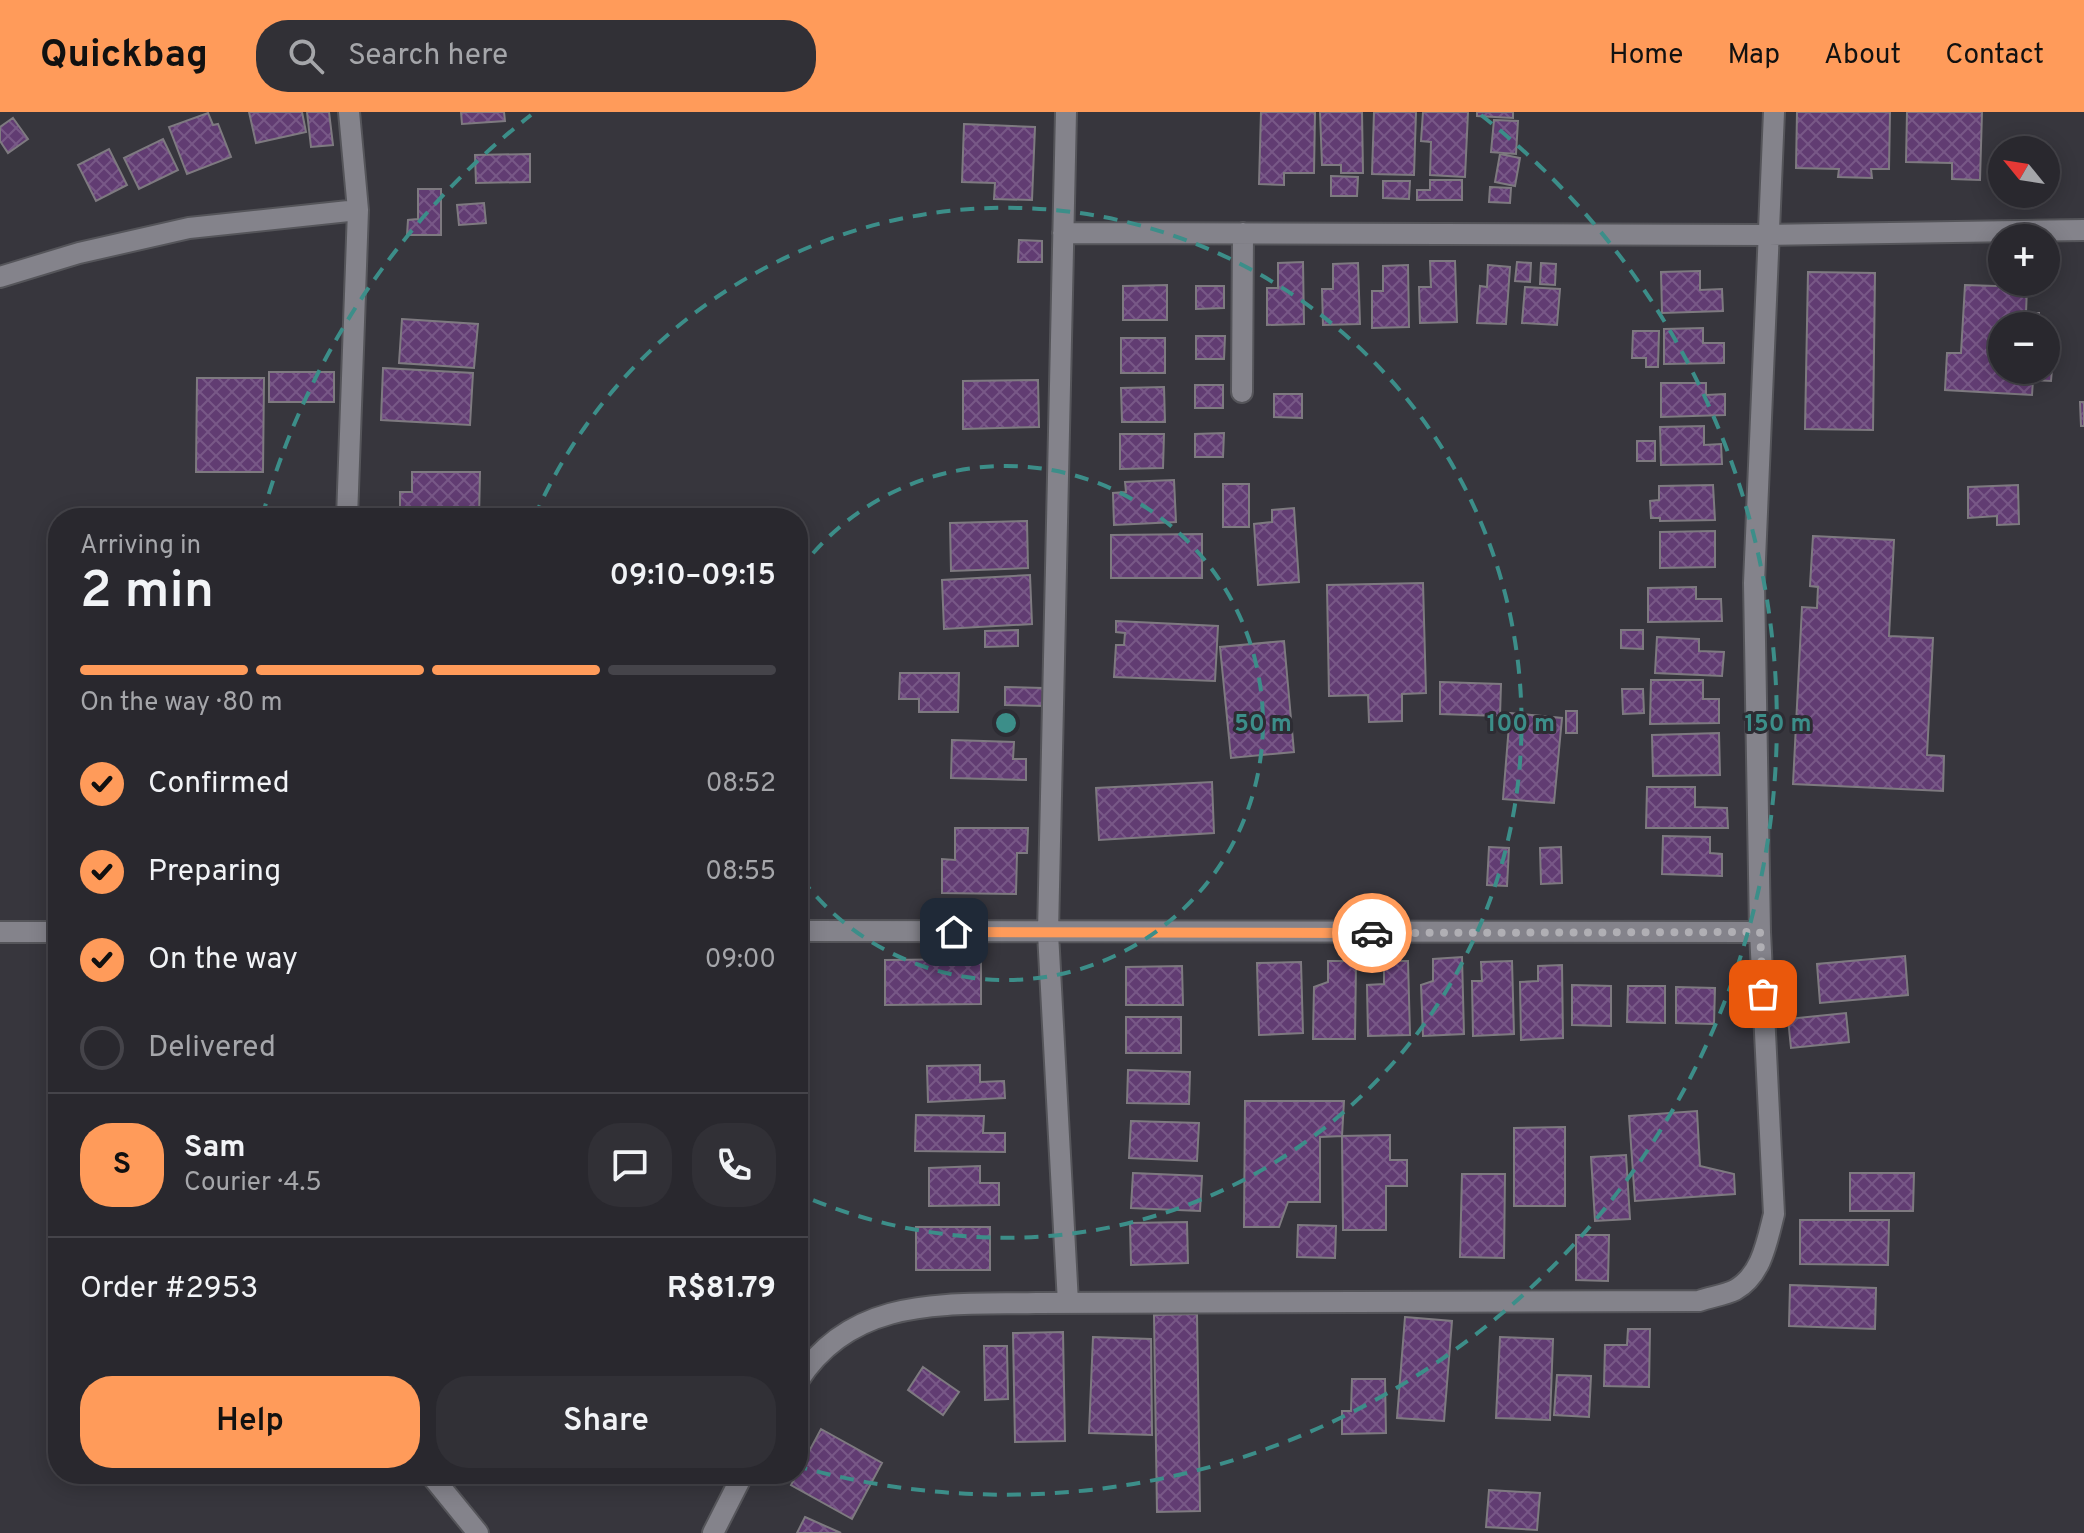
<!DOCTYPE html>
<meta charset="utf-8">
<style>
body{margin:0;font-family:Overpass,sans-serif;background:#313036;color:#f1f3f6;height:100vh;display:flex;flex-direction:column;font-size:30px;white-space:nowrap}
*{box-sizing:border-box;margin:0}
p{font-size:26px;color:#a5a6aa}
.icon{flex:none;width:44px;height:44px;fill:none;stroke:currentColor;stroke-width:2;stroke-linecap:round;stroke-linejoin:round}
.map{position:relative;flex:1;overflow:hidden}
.drawer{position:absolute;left:48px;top:396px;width:760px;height:976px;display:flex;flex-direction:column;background:#29282e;border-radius:32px;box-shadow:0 4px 20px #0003,0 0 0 2px #45444a}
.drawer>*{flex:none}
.needle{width:52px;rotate:300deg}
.buttons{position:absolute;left:1988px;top:24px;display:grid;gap:16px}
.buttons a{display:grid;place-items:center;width:72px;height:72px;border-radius:50%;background:#29282e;box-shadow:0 4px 20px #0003,0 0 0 2px #45444a;font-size:40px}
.pin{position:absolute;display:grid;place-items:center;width:68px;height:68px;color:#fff;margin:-34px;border-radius:16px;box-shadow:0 4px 12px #0006}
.courier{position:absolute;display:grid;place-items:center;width:80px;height:80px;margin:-40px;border:6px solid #ff9b5a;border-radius:50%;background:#fff;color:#222;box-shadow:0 2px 10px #0007}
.headline em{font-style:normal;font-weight:600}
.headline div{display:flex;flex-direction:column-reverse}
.headline{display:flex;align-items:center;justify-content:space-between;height:136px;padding:0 32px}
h1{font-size:52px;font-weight:600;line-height:60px}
.bar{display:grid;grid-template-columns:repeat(4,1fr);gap:12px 8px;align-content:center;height:96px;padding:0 32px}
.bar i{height:10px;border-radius:6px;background:#45444a}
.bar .on{background:#ff9b5a}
.bar p{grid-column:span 4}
.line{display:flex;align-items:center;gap:20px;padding:0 32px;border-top:2px solid #45444a}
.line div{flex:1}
.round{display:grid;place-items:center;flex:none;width:84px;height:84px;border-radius:32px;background:#313036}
ol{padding:0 32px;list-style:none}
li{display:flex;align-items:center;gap:24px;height:88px}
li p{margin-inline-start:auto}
li .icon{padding:8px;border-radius:50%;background:#ff9b5a;color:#111;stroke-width:4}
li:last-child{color:#a5a6aa}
li i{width:44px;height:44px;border:4px solid #45444a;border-radius:50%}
.cta{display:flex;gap:16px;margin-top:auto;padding:16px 32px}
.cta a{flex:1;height:92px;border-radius:32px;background:#ff9b5a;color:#111;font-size:32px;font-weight:600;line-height:92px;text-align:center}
.cta a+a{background:#313036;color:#f1f3f6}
header{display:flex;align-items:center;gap:48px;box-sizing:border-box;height:112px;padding:0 40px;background:#ff9b5a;color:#111}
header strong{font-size:38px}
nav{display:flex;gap:44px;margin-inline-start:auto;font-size:28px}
.search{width:560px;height:72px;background:#313036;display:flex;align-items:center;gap:20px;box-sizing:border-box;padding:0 28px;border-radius:32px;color:#a5a6aa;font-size:30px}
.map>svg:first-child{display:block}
.building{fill:url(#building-cross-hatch);stroke:#7e7a80;stroke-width:2}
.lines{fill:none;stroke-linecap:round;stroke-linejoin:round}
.minor-casing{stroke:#55555a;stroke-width:24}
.minor{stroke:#84838b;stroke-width:20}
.done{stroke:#b0afb4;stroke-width:8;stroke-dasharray:0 14.4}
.route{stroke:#ff9b5a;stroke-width:10}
.ring{fill:none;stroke:#3c8e89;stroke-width:4;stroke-dasharray:14 10}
.centre{fill:#3c8e89;stroke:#2d2c33;stroke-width:4}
.ring-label{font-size:24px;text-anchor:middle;font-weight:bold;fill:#3c8e89;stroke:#2d2c33;stroke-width:6;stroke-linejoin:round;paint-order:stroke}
</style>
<header>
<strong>Quickbag</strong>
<div class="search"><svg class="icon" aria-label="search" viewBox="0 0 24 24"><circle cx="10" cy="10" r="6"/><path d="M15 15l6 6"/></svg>Search here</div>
<nav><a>Home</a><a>Map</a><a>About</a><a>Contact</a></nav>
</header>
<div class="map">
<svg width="2084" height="1421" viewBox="0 0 2084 1421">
<defs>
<pattern id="building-cross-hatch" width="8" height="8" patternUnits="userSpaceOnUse" patternTransform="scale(2)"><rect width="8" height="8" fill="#613c72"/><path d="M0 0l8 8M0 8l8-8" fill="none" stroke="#785887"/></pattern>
</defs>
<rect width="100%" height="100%" fill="#37363d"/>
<path class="building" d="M 249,0 L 302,0 L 306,20 L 256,31 Z
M 307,0 L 329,0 L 333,33 L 311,35 Z
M 461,0 L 504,0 L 505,9 L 462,12 Z
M 1261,0 L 1315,0 L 1314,61 L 1284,61 L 1284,73 L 1259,72 Z
M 1320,0 L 1362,0 L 1363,61 L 1341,61 L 1341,53 L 1322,53 Z
M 1374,0 L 1416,0 L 1414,63 L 1372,62 Z
M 1423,0 L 1468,0 L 1465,65 L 1430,63 L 1431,30 L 1421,29 Z
M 1477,0 L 1513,0 L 1513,6 L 1477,4 Z
M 1797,0 L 1890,0 L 1889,57 L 1871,57 L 1872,66 L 1838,65 L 1839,57 L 1796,56 Z
M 1907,0 L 1982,0 L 1980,68 L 1952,67 L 1952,51 L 1906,50 Z
M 208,1 L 213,13 L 218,12 L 231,45 L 187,62 L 169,15 Z
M 13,6 L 28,27 L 8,41 L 0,29 L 0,15 Z
M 1494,8 L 1518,9 L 1516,42 L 1491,40 Z
M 964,12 L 1035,15 L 1032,88 L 994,87 L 995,71 L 962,70 Z
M 163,27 L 178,58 L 139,77 L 124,46 Z
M 109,37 L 127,73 L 96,89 L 78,53 Z
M 530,42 L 530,70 L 476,71 L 475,43 Z
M 1500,42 L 1520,46 L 1515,74 L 1495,70 Z
M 1331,64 L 1358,65 L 1357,84 L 1331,84 Z
M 1430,68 L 1462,68 L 1462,88 L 1417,88 L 1417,78 L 1430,78 Z
M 1383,69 L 1410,69 L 1409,87 L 1383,86 Z
M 1490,75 L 1511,76 L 1510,91 L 1489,90 Z
M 418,77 L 441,77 L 441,123 L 407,123 L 408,108 L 418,107 Z
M 484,91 L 486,111 L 459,113 L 457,93 Z
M 1019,128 L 1042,129 L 1042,150 L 1018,150 Z
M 1430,149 L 1455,149 L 1457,210 L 1420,211 L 1419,175 L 1431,175 Z
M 1303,150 L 1304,212 L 1267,213 L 1267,176 L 1278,176 L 1278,151 Z
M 1517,150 L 1531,151 L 1530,170 L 1515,169 Z
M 1358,151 L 1360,212 L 1323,213 L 1322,177 L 1333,177 L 1333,152 Z
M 1541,151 L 1556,152 L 1555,173 L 1540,172 Z
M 1408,153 L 1409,215 L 1372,216 L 1372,179 L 1383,179 L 1383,154 Z
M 1488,153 L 1510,155 L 1506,212 L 1477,211 L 1480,174 L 1487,175 Z
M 1700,159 L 1700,178 L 1722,177 L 1723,199 L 1662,201 L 1661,160 Z
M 1808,160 L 1875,161 L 1873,318 L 1805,317 Z
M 1167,173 L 1167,208 L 1123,208 L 1123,174 Z
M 1965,173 L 2027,175 L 2026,201 L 2039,201 L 2039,214 L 2002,214 L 2002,258 L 2046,258 L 2046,230 L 2054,231 L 2051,269 L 2033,268 L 2032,283 L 1945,278 L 1947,241 L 1961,241 Z
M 1196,174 L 1224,174 L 1224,196 L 1196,197 Z
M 1525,175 L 1560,177 L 1557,213 L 1522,211 Z
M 402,207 L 478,212 L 474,256 L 399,251 Z
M 1703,216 L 1703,231 L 1724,231 L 1724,251 L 1664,252 L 1664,217 Z
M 1633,219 L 1659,219 L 1658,255 L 1646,255 L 1646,246 L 1632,246 Z
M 1196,224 L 1225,224 L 1224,247 L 1196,247 Z
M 1121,226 L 1165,226 L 1165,261 L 1121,261 Z
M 383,256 L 473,261 L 470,313 L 381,308 Z
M 269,260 L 334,260 L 334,290 L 269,290 Z
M 197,266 L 264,266 L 263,360 L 196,360 Z
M 1038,268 L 1039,315 L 963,317 L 963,269 Z
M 1661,271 L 1706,271 L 1706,283 L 1725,282 L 1725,303 L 1661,305 Z
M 1195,273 L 1223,273 L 1223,296 L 1195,296 Z
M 1164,275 L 1165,310 L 1122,310 L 1121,276 Z
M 1274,282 L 1302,282 L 1302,306 L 1274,305 Z
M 2080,290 L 2084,290 L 2084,314 L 2081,314 Z
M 1704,314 L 1704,333 L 1721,332 L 1722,352 L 1661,353 L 1660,315 Z
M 1224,321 L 1223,345 L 1195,345 L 1195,322 Z
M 1120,322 L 1164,322 L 1163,356 L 1120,357 Z
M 1637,329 L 1655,329 L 1655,349 L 1637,349 Z
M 412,360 L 480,360 L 479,406 L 400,406 L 400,380 L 412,380 Z
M 1174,368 L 1176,410 L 1114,413 L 1113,381 L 1126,380 L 1125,370 Z
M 1223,372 L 1249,372 L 1249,415 L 1223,415 Z
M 1713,373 L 1715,408 L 1660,409 L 1660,406 L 1651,406 L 1650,389 L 1659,388 L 1659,374 Z
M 2018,373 L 2019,412 L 1997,413 L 1997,404 L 1968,406 L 1968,375 Z
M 1294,396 L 1299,470 L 1258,473 L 1254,412 L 1272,410 L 1272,398 Z
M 1027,409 L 1028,456 L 951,459 L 950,411 Z
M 1715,419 L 1715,455 L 1660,456 L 1660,420 Z
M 1202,422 L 1202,466 L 1111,466 L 1111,423 Z
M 1813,424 L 1894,428 L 1889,524 L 1933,526 L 1927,643 L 1944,644 L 1943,679 L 1793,672 L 1802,495 L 1817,496 L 1818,475 L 1810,474 Z
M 1030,463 L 1032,512 L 944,517 L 942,468 Z
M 1423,471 L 1426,581 L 1402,582 L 1402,609 L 1369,610 L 1368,583 L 1329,584 L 1327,473 Z
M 1696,475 L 1696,487 L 1721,487 L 1722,509 L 1648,510 L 1648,476 Z
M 1116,509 L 1218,514 L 1215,569 L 1114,565 L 1116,533 L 1124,533 L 1125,521 L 1116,520 Z
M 1018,518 L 1018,534 L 985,535 L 985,519 Z
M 1621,518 L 1643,518 L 1643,537 L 1621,536 Z
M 1657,525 L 1699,527 L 1699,539 L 1724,540 L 1722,564 L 1655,561 Z
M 1284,529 L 1294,640 L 1231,646 L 1220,535 Z
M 900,561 L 959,561 L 958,600 L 919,600 L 919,587 L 899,587 Z
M 1651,568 L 1703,568 L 1703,587 L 1719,587 L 1719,611 L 1650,612 Z
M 1440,570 L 1501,572 L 1500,604 L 1440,602 Z
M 1005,575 L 1043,576 L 1043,594 L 1005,593 Z
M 1622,577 L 1643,577 L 1644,601 L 1623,602 Z
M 1566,599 L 1577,599 L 1577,621 L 1566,621 Z
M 1510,601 L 1562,606 L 1554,691 L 1503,687 Z
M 1719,621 L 1720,663 L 1653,664 L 1652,623 Z
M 798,628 L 804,628 L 805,653 L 798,654 Z
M 952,628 L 1014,630 L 1013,647 L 1026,647 L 1026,668 L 951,666 Z
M 1212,670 L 1214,721 L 1099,728 L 1096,676 Z
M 1647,675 L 1695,675 L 1695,695 L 1727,696 L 1728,716 L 1646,716 Z
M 955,716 L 1028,716 L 1027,741 L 1017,741 L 1016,782 L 942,781 L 942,747 L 955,748 Z
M 1663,724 L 1710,725 L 1710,741 L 1722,742 L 1722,764 L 1662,762 Z
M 1489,735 L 1509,736 L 1507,774 L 1487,773 Z
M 1561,735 L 1562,771 L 1541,772 L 1540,736 Z
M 1905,844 L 1908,883 L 1820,891 L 1817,852 Z
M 1462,845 L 1464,922 L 1423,924 L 1421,873 L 1433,869 L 1433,847 Z
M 981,847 L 981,892 L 885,893 L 885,848 Z
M 1328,849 L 1356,849 L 1355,927 L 1313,927 L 1314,875 L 1328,870 Z
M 1384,849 L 1408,849 L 1410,923 L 1368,924 L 1367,873 L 1384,872 Z
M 1512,849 L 1514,922 L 1473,924 L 1472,869 L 1482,869 L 1481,850 Z
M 1301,850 L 1303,921 L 1259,923 L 1257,851 Z
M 1562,853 L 1563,926 L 1521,928 L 1520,870 L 1538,869 L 1538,854 Z
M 1182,854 L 1183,893 L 1126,893 L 1126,855 Z
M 1572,873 L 1611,874 L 1611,914 L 1572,913 Z
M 1628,874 L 1665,874 L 1665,911 L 1627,910 Z
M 1676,875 L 1715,876 L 1714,912 L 1676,911 Z
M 1846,901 L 1849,930 L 1791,936 L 1788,907 Z
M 1126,905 L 1181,905 L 1181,941 L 1126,941 Z
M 980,953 L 980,970 L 1004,969 L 1005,986 L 928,990 L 927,954 Z
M 1128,958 L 1190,960 L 1189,992 L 1127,991 Z
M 1245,989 L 1344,989 L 1342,1024 L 1320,1025 L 1320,1090 L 1288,1090 L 1279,1115 L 1244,1115 Z
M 1697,999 L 1700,1054 L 1734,1062 L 1735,1082 L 1635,1089 L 1629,1004 Z
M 916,1003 L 984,1004 L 983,1021 L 1005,1021 L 1005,1040 L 915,1039 Z
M 1131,1009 L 1199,1011 L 1197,1049 L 1129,1046 Z
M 1565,1015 L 1565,1094 L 1514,1094 L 1514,1016 Z
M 1390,1023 L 1390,1048 L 1407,1048 L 1407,1074 L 1386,1074 L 1386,1118 L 1343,1118 L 1342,1024 Z
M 1626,1043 L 1630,1107 L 1595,1109 L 1591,1045 Z
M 980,1054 L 980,1071 L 999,1071 L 999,1093 L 929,1094 L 929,1056 Z
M 1133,1061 L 1202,1064 L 1200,1099 L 1131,1096 Z
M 1850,1061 L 1914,1061 L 1913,1099 L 1850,1099 Z
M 1462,1062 L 1505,1062 L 1504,1146 L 1460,1145 Z
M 1800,1108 L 1889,1108 L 1888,1153 L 1800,1152 Z
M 1187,1110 L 1188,1151 L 1131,1153 L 1130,1111 Z
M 1298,1113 L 1336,1114 L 1335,1146 L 1297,1145 Z
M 916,1115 L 990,1115 L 990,1158 L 916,1158 Z
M 1576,1123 L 1609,1123 L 1608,1169 L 1576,1168 Z
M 1790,1173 L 1876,1176 L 1875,1217 L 1789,1214 Z
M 1197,1202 L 1200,1399 L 1157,1400 L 1154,1203 Z
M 1405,1205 L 1452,1209 L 1444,1309 L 1397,1306 Z
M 1628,1217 L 1650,1217 L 1649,1275 L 1604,1274 L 1605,1233 L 1627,1233 Z
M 1063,1220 L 1065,1329 L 1015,1330 L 1013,1221 Z
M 1093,1225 L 1151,1227 L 1152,1323 L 1089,1321 Z
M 1500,1225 L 1553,1227 L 1550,1308 L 1496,1306 Z
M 984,1234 L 1007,1234 L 1008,1287 L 985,1288 Z
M 923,1255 L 959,1280 L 943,1303 L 908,1278 Z
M 1557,1263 L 1591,1264 L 1589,1305 L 1554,1303 Z
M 1352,1267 L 1385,1267 L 1386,1321 L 1342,1322 L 1342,1299 L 1351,1299 Z
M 821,1317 L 882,1351 L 852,1407 L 791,1373 Z
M 1489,1378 L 1540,1381 L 1537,1418 L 1486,1415 Z
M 805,1405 L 841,1421 L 797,1421 Z"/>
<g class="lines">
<defs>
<path id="minor" d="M 1066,0 L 1048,821 L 1068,1191
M 1063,121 L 1769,123 L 2084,118
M 0,165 L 79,141 L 189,116 L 358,98
M 1242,280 L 1243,121
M 347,406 L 358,98 L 349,0
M 798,819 L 1760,820
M 0,820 L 58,820
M 798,1269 C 853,1183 946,1193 1036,1191 L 1699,1189 C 1710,1185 1725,1183 1735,1178 C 1762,1163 1767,1129 1774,1102 L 1760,820 L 1754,471 L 1774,0
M 430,1362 L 478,1421
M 713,1421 L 743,1362"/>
</defs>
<use href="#minor" class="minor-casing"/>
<use href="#minor" class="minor"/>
</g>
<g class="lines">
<path class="done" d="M 1372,821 L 1760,820 L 1763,882"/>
<path class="route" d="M 954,820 L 1372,821"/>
</g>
<g class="ring">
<path d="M798 460A257 257 0 1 1 798 762"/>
<path d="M534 406A515 515 0 1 1 801 1083"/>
<path d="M262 405A772 772 0 0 1 531 3M1481 3A772 772 0 0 1 800 1355"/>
</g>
<circle cx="1006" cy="611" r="12" class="centre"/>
<g class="ring-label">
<text x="1263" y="619">50 m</text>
<text x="1521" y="619">100 m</text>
<text x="1778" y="619">150 m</text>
</g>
</svg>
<div class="buttons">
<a><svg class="needle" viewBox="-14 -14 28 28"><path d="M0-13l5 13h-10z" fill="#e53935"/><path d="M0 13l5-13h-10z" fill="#a5a6aa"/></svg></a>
<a>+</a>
<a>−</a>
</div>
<div class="pin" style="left:1763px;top:882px;background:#ea580c"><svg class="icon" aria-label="bag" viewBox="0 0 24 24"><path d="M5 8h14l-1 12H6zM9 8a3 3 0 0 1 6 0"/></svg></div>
<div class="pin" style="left:954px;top:820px;background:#1f2937"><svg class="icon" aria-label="home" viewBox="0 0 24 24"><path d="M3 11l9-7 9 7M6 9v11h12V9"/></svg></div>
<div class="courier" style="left:1372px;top:821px"><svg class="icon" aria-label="car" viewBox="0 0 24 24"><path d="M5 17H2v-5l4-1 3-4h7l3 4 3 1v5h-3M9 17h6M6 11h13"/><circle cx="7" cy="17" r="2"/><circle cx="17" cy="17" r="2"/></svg></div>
<section class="drawer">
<div class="headline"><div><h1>2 min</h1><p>Arriving in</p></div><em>09:10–09:15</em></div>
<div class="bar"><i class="on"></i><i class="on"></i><i class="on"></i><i></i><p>On the way · 80 m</p></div>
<ol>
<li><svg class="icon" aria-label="check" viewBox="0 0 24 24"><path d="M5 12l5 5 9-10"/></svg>Confirmed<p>08:52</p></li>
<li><svg class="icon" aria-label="check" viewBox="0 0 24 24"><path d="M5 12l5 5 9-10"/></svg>Preparing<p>08:55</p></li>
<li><svg class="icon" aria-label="check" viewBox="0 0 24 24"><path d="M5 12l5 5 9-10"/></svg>On the way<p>09:00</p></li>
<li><i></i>Delivered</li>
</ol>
<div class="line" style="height:144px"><b class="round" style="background:#ff9b5a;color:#111">S</b><div><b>Sam</b><p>Courier · 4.5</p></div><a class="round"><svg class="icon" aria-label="chat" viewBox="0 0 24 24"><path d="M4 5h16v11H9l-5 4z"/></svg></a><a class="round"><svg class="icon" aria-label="phone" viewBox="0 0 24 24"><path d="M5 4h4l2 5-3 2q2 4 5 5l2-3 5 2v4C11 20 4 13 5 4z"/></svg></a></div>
<div class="line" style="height:104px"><div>Order #2953</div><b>R$81.79</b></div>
<div class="cta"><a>Help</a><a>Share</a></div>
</section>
</div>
